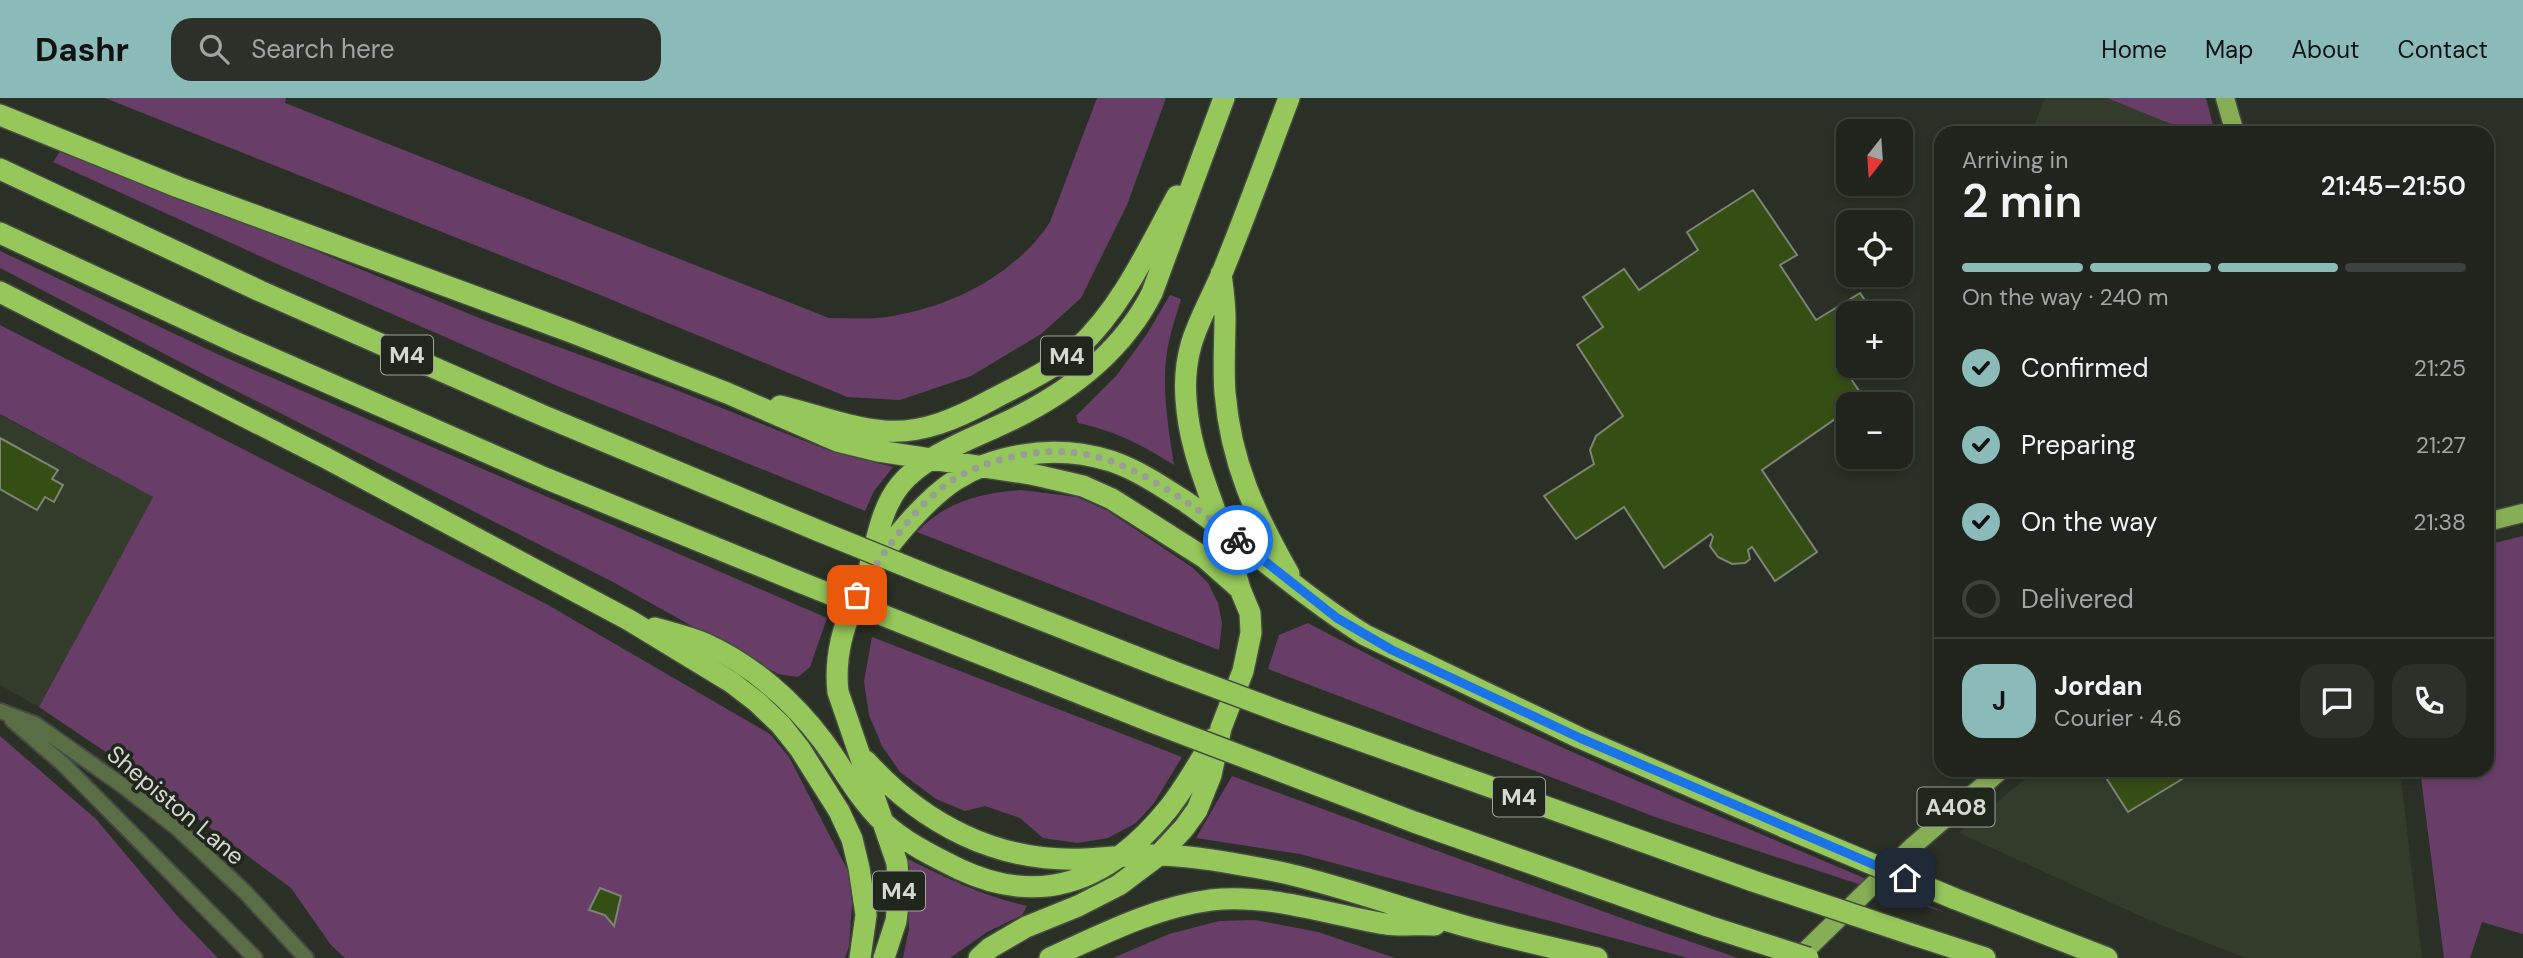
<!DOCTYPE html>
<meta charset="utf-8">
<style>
body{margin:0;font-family:"DM Sans",sans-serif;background:#2d3029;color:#f1f3f6;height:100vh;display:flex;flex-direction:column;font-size:26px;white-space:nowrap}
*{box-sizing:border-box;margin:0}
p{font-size:23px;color:#a2a4a3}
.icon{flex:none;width:38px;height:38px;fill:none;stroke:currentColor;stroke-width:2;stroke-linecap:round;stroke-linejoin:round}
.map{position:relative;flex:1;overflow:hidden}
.side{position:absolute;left:1934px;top:28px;width:560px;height:651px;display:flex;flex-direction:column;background:#20241c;border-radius:21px;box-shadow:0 4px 10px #0003,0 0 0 2px #3d413b}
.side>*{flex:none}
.needle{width:46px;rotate:197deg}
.buttons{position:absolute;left:1836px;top:21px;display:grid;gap:14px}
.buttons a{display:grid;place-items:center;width:77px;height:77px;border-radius:14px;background:#20241c;box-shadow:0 4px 10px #0003,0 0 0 2px #3d413b;font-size:35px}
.pin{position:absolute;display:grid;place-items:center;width:60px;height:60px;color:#fff;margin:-30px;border-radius:14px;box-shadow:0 4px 10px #0006}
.courier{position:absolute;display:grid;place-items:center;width:70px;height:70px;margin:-35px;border:5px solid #1a73e8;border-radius:50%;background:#fff;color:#222;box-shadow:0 2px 9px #0007}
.overview em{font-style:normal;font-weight:600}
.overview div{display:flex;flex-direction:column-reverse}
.overview{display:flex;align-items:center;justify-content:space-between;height:119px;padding:0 28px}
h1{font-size:46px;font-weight:600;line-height:52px}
.bar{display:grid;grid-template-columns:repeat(4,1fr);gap:10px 7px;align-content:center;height:84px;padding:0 28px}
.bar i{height:9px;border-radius:5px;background:#3d413b}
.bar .on{background:#8bbbb9}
.bar p{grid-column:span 4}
.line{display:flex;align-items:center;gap:18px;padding:0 28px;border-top:2px solid #3d413b}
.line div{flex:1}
.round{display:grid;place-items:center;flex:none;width:74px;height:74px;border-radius:21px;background:#2d3029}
ol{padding:0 28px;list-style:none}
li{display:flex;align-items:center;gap:21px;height:77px}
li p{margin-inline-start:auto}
li .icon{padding:7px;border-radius:50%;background:#8bbbb9;color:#111;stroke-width:4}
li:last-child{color:#a2a4a3}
li i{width:38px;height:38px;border:4px solid #3d413b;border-radius:50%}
header{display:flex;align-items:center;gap:42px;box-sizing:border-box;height:98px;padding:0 35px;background:#8bbbb9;color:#111}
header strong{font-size:33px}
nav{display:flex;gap:38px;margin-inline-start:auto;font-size:24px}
.search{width:490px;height:63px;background:#2d3029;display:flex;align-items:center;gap:18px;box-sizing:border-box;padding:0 24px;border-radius:21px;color:#a2a4a3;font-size:26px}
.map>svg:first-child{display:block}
.built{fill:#333b2b}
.green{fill:#683e69}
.building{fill:#354e14;stroke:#7d8477;stroke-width:2}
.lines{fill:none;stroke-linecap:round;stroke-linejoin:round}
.tertiary-casing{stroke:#454b41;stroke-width:18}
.primary-casing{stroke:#454b41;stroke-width:21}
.motorway-casing{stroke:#454b41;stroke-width:24}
.tertiary{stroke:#5a6e45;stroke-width:14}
.primary{stroke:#85ae55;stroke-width:18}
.motorway{stroke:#95c75a;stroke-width:21}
.motorway-bridge-casing{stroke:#454b41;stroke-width:24;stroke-linecap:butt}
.motorway-bridge{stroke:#95c75a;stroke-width:21}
.done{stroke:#989d95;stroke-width:7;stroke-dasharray:0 12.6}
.route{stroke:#1a73e8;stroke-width:9}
.labels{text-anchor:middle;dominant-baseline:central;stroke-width:7;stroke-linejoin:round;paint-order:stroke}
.shield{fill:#21261c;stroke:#9ea39b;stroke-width:2}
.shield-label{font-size:23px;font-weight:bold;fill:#d4d8d1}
.street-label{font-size:24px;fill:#d4d8d1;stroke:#21261c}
</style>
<header>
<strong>Dashr</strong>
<div class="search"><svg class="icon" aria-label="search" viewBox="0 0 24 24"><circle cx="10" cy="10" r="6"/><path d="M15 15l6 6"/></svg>Search here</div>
<nav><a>Home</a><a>Map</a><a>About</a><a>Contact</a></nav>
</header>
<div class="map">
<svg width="2523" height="860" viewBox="0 0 2523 860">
<rect width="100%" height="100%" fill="#2a3025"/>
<path class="built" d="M 2045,0 L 2107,0 L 2193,35 L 2053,35 L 2034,28 Z
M 0,317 L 153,399 L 39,609 L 0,587 Z
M 2036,672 L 2400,672 L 2422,860 L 2246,860 L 2158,826 L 1959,735 Z"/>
<path class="green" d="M 105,0 L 286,0 L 285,5 L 829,220 C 850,220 872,222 893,218 C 953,208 1016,176 1050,124 L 1097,0 L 1166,0 L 1127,107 L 1081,200 L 1041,236 L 971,278 L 900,302 L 847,299 L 593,194 Z
M 2107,0 L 2206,0 L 2215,35 L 2193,35 Z
M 63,49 L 484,222 L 666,288 L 830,353 L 893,369 L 874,393 L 865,413 L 560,289 L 275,165 L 53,64 Z
M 0,153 L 215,255 L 827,520 L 810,569 L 798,579 L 778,576 L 613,484 L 205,277 L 0,170 Z
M 1170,197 L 1181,201 C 1177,215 1172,229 1169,243 C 1160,284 1168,327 1174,367 C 1142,347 1116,333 1078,325 L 1076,318 L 1117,277 L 1147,236 Z
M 0,227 L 548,507 L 770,636 L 789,659 L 848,773 L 852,806 L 849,848 L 845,860 L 345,860 L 331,847 L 291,790 L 131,671 L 39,609 L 153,399 L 0,316 Z
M 1021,392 L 1077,399 L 1108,413 L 1193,470 L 1208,485 L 1218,505 L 1222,525 L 1219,552 L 917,434 C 945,404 980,395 1021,392 Z
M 2523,438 L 2523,836 L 2482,824 L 2470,860 L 2444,860 L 2420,672 L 2487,672 L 2487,447 Z
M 1308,525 C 1514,636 1732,723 1946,815 L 1658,720 L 1268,571 L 1279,537 Z
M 872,539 L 1182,659 L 1154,705 L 1136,725 L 1108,740 L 1077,745 L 1043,740 L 1020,720 L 985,708 L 965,713 L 936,701 L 900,674 L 882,648 L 869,617 L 864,583 Z
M 0,638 L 96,721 L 179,820 L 218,860 L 0,860 Z
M 1232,678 L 1624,821 L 1738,860 L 1688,860 L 1300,756 L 1196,740 Z
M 906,760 C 946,780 983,798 1027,808 L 1022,817 L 987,834 L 950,860 L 903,860 L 909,831 Z
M 1255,822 L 1318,834 L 1395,860 L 1113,860 L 1169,836 L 1219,823 Z"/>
<path class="building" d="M 1753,92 L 1797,157 L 1780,167 L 1816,222 L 1860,195 L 1874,215 L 1848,215 L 1848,268 L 1857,268 L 1847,275 L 1864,300 L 1856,306 L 1848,306 L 1848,312 L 1762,372 L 1817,454 L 1775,483 L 1752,449 L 1748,452 L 1750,461 L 1745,465 L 1732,466 L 1718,459 L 1710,448 L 1713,439 L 1711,436 L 1664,470 L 1624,409 L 1576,441 L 1544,398 L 1594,366 L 1590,352 L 1596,338 L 1623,318 L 1577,247 L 1603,229 L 1583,199 L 1624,171 L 1639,192 L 1698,152 L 1687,134 Z
M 0,340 L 58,372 L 52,381 L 63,387 L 54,404 L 45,399 L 37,412 L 0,391 Z
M 2101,672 L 2197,672 L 2128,714 Z
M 600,790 L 621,798 L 614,828 L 605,817 L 589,812 Z"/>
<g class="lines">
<defs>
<path id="tertiary" d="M 0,613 L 35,626 L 123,688 L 177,730 L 246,795 L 306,860
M 12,622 L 63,666 L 255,860"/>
<path id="primary" d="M 2225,0 L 2235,35
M 2487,424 L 2523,415
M 1798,860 L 1912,749 L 2001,672"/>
<path id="motorway" d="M 0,17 L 178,89 L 571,234 L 727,295 L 837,343 L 878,353 L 1031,376 L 1083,388 L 1112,401 L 1205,460 L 1240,491 L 1250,515 L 1251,535 L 1243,573 L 1221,630 L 1211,677 L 1197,712 L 1184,730 L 1159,757 L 1119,787 L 1078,808 L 1026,829 L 990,850 L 979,860
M 0,71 L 260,193 L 544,318 L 819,433
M 0,135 L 237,245 L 545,380 L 802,485
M 1221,176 C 1223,191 1225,205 1225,219 C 1225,244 1223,270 1225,295 C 1231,365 1255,416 1289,476
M 0,194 L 326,360 L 629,522 L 731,584 L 757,604 L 781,627 L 800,651 L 839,713 L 852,741 L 859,770 L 866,817 L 860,860
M 780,308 C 814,316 849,330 884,333 C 923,336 958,320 991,302 C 1019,287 1053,272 1078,250 C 1122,209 1148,151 1177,98
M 870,467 C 877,440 882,409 900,387 C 923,359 964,344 996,329 C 1059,301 1120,258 1152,195 L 1224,0
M 930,478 L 1172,573
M 1240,491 C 1234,471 1229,450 1221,430 C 1206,385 1189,349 1186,301 C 1182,247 1202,221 1222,175 C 1246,117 1267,58 1289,0
M 910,528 L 1157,626
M 655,530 C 672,535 690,539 706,546 C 752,567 793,603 823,643 C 843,670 858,700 883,724 C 904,744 933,758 959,771 C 1044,811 1111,781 1168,711 C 1185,690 1199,664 1214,640
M 1284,615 L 1753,783
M 866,663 C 924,727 998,765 1085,761 C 1110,760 1134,756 1159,757 C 1198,758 1237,766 1275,773 C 1337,786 1397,809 1458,826 C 1503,839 1550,849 1597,860
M 1265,667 L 1414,724 L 1708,828
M 1953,800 L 2107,860
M 1914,837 L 1985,860
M 884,860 L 896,823 L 899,798 L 897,765 L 838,594 C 831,533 865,475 903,431 C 938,390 968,366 1022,357 C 1052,352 1082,354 1111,363 C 1138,372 1163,389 1186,404 C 1247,446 1302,498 1365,537 L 1580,640 L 1784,729
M 1050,860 C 1101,837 1155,809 1211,802 C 1269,795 1330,817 1386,826 C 1402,828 1419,826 1435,827"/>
</defs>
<use href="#tertiary" class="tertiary-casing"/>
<use href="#primary" class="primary-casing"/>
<use href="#motorway" class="motorway-casing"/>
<use href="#tertiary" class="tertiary"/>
<use href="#primary" class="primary"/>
<use href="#motorway" class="motorway"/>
<defs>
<path id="motorway-bridge" d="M 819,433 L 930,478
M 802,485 L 910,528
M 1172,573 L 1284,615
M 1157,626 L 1265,667
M 1784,729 L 1953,800
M 1753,783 L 1914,837
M 1708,828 L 1808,860"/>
</defs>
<use href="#motorway-bridge" class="motorway-bridge-casing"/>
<use href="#motorway-bridge" class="motorway-bridge"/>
</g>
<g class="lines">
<path class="done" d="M 857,497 C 881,458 916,404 956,380 C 978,367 1002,360 1027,356 C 1056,351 1089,354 1116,365 C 1160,383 1201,413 1238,442"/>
<path class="route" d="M 1238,442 L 1337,520 L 1392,552 L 1580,640 L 1905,780"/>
</g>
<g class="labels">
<g class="shield">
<rect x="381" y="237.5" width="52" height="39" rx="5"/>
<rect x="1041" y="238.5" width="52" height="39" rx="5"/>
<rect x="1493" y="679.5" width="52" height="39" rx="5"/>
<rect x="1917.5" y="689.5" width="77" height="39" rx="5"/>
<rect x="873" y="773.5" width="52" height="39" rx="5"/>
</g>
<g class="shield-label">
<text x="407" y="257">M4</text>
<text x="1067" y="258">M4</text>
<text x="1519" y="699">M4</text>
<text x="1956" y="709">A408</text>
<text x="899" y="793">M4</text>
</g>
<g class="street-label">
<text transform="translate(176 707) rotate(40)">Shepiston Lane</text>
</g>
</g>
</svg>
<div class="buttons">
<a><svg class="needle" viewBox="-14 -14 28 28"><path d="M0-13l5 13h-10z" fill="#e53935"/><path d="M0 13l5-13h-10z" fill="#a2a4a3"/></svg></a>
<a><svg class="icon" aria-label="locate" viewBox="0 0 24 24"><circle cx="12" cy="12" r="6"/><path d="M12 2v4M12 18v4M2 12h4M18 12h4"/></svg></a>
<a>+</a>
<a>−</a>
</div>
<div class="pin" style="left:857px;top:497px;background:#ea580c"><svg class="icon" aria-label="bag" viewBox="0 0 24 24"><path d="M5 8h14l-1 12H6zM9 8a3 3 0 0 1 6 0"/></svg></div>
<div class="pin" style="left:1905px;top:780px;background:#1f2937"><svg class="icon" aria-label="home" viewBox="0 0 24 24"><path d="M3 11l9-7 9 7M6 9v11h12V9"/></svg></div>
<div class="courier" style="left:1238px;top:442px"><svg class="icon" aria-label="bike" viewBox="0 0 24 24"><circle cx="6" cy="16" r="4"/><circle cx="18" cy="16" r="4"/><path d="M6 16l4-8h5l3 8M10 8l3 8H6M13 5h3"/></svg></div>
<section class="side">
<div class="overview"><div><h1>2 min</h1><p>Arriving in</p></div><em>21:45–21:50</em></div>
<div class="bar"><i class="on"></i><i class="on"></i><i class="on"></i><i></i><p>On the way · 240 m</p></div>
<ol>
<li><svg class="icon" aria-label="check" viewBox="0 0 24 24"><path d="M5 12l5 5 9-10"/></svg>Confirmed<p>21:25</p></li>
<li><svg class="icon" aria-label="check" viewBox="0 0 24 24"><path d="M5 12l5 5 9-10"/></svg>Preparing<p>21:27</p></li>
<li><svg class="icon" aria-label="check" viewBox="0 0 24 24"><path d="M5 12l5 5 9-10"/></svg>On the way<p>21:38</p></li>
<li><i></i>Delivered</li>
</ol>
<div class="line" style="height:126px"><b class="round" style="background:#8bbbb9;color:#111">J</b><div><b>Jordan</b><p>Courier · 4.6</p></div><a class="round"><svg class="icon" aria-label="chat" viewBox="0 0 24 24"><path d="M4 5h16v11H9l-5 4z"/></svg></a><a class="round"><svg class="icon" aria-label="phone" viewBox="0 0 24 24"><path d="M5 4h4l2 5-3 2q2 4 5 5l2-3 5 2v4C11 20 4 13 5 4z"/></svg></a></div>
</section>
</div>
